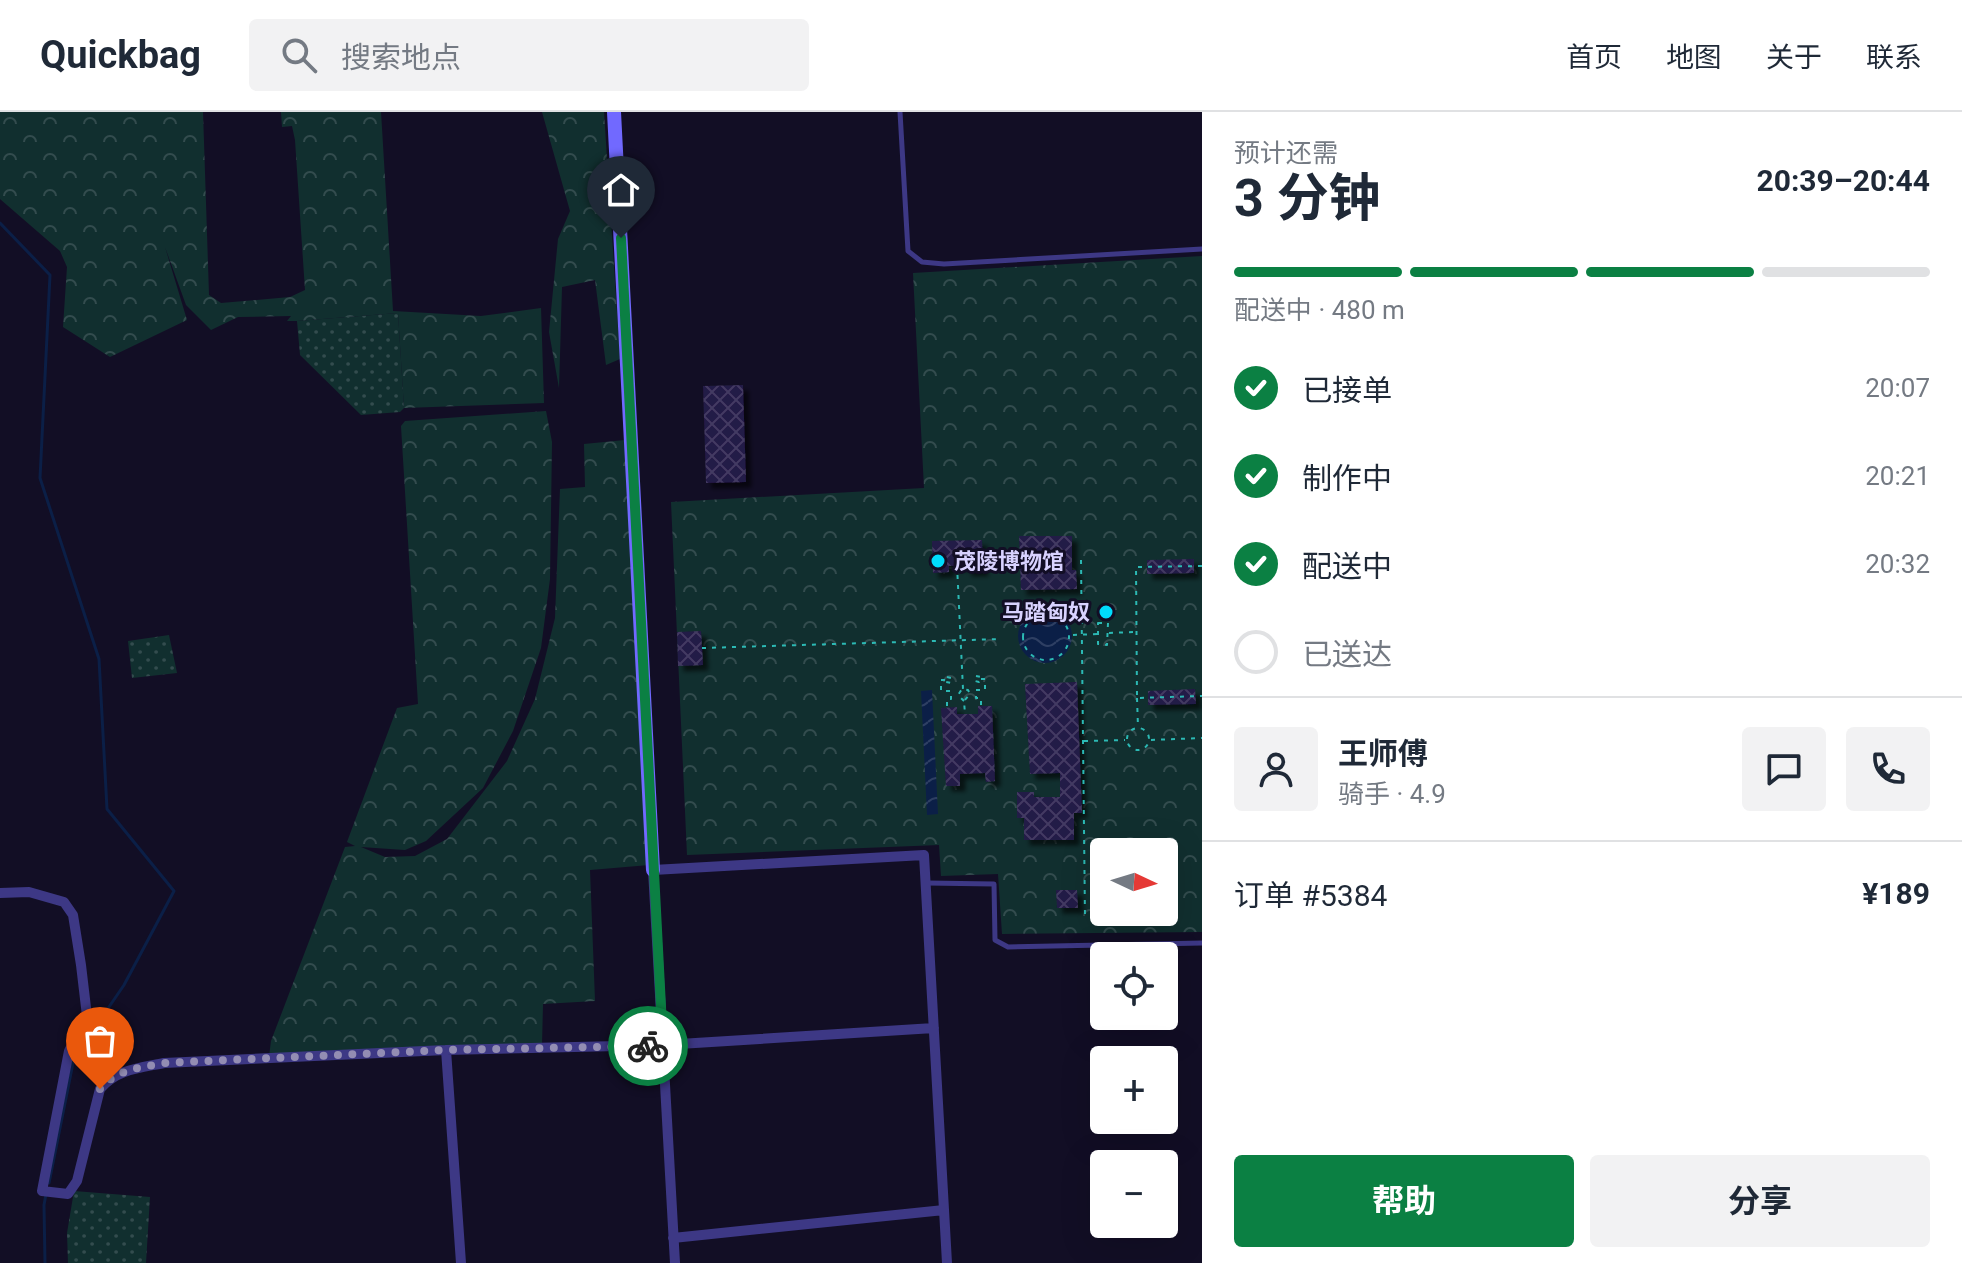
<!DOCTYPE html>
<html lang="zh">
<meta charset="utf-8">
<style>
body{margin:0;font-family:Roboto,"Noto Sans SC",sans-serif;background:#f2f2f3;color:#1f2937;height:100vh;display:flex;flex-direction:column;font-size:30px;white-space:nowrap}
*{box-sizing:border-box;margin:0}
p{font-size:26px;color:#747a83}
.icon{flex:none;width:44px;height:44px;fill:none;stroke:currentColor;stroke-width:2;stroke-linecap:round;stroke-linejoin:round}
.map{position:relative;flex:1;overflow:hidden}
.sheet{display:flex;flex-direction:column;background:#fff;width:760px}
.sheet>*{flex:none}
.needle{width:52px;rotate:94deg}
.fabs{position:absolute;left:1090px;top:726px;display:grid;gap:16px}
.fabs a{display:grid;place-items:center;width:88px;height:88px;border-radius:8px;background:#fff;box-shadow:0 8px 32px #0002;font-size:40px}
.pin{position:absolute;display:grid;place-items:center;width:68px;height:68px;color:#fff;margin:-82px -34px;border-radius:50% 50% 50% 0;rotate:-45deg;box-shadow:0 0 8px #0007}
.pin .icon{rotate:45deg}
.courier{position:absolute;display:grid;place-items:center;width:80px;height:80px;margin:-40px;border:6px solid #0b8043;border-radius:50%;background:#fff;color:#222;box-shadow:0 2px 10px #0007}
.head em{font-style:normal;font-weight:700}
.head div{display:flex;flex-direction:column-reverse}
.head{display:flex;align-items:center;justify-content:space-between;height:136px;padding:0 32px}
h1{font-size:52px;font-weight:700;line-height:60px}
.bar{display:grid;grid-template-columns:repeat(4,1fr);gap:12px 8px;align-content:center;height:96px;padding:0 32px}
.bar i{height:10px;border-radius:6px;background:#e0e1e3}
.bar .active{background:#0b8043}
.bar p{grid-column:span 4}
.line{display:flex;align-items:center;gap:20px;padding:0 32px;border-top:2px solid #e0e1e3}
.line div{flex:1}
.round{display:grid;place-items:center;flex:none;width:84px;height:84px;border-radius:8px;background:#f2f2f3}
ol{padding:0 32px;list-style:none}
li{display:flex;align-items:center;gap:24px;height:88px}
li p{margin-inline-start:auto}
li .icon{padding:8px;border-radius:50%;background:#0b8043;color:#fff;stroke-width:4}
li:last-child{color:#747a83}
li i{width:44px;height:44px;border:4px solid #e0e1e3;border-radius:50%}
.cta{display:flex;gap:16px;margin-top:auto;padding:16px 32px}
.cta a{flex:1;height:92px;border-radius:8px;background:#0b8043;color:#fff;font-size:32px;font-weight:700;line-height:92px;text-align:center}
.cta a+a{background:#f2f2f3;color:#1f2937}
header{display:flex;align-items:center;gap:48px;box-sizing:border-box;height:112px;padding:0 40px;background:#fff;border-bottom:2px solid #e0e1e3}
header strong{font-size:38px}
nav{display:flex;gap:44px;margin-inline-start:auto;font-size:28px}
.search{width:560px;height:72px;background:#f2f2f3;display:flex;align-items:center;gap:20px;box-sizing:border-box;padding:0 28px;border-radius:8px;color:#747a83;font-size:30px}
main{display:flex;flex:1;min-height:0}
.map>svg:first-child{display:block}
.grass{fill:url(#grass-dots)}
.forest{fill:url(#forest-crowns);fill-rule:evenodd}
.water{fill:url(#water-waves)}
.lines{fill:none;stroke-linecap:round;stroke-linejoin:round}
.stream{stroke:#0b1f47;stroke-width:3}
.building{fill:url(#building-cross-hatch);filter:url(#shadow)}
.path{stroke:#2cb9b4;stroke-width:2;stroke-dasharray:4 6;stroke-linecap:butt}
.service{stroke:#3d3885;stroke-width:5}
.minor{stroke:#3d3885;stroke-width:10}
.secondary{stroke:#7169ff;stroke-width:14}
.done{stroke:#938db3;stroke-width:8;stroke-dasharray:0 14.4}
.route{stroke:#0b8043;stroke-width:10}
.poi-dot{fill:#00dcfd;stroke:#120e25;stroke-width:3}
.labels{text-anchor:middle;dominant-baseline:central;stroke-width:6;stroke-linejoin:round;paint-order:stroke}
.poi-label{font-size:22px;font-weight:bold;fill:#d8d2ff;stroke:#120e25;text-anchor:start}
</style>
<header>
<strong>Quickbag</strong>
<div class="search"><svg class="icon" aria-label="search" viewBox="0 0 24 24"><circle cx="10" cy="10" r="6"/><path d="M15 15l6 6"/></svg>搜索地点</div>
<nav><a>首页</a><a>地图</a><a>关于</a><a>联系</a></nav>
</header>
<main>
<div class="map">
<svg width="1202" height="1151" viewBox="0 0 1202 1151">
<defs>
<pattern id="grass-dots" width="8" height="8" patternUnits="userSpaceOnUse" patternTransform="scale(2)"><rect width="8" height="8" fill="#112f2f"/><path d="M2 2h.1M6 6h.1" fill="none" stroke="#334c4e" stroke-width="1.8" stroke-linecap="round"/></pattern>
<pattern id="forest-crowns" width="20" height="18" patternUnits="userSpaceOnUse" patternTransform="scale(2)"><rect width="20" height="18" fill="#112f2f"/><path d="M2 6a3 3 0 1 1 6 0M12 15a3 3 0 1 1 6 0" fill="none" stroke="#334c4e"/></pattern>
<pattern id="water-waves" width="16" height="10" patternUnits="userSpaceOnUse" patternTransform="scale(2)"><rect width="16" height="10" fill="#0b1f47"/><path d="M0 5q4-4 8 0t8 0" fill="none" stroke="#2e3f63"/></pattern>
<pattern id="building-cross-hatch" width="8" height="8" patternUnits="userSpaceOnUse" patternTransform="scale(2)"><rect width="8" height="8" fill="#241a46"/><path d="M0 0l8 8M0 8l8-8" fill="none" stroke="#433a62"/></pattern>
<filter id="shadow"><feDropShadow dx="5.5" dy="5.5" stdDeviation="2" flood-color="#0009"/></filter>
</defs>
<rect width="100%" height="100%" fill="#120e25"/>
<path class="grass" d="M 398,201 L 404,296 L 400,300 L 361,303 L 300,243 L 297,209 Z
M 169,523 L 177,561 L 132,566 L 128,529 Z
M 74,1079 L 150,1085 L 146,1151 L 68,1151 L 67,1121 Z"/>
<path class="forest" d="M 0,0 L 203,0 L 209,183 L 221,191 L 290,185 L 305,178 L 295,28 L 292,14 L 282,15 L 281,0 L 381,0 L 393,199 L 481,204 L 541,196 L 544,291 L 404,296 L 398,201 L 297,209 L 287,209 L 291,204 L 238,205 L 211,218 L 186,193 L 165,135 L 187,208 L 110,245 L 63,215 L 67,155 L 60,139 L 0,87 Z
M 542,0 L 604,0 L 620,247 L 606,253 L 595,168 L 562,175 L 559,276 L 549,220 L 558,127 L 570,99 Z
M 1202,144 L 1202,820 L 1002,822 L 998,762 L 941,764 L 939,733 L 687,743 L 671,390 L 924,376 L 913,161 ZM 1104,740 L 1164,740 L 1164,800 L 1104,800 Z
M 546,299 L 552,330 L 550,467 L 541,536 L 513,619 L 483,676 L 426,729 L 405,738 L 361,735 L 385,745 L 415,744 L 447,727 L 507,649 L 535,587 L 555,506 L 560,377 L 585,375 L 584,332 L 625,328 L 649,753 L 590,758 L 595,889 L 543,892 L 542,932 L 269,945 L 271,929 L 345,735 L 355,734 L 347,730 L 397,596 L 418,592 L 401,314 L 405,309 Z"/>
<path class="water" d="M1018 524a27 27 0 1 1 54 0a27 27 0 1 1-54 0Z
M 932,578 L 938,702 L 927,703 L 921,579 Z"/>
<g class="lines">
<path class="stream" d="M 0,111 L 50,163 L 40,366 L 99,547 L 107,697 L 174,779 L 124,873 L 74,946 L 49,1071
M 45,1151 L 44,1093 L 46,1082"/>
</g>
<path class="building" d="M 743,273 L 746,370 L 706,371 L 703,274 Z
M 1019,424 L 1072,424 L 1072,458 L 1076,458 L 1077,477 L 1021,478 Z
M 982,428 L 983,459 L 966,459 L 966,453 L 949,454 L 949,460 L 933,461 L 932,429 Z
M 1194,447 L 1194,461 L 1147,462 L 1147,448 Z
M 701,519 L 703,553 L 678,554 L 677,520 Z
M 1077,570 L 1082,701 L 1074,701 L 1074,728 L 1024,728 L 1024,706 L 1017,706 L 1017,680 L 1034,680 L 1034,685 L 1060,685 L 1060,661 L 1030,662 L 1025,572 Z
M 1195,577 L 1196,592 L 1148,593 L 1148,579 Z
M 978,594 L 992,594 L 995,669 L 986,670 L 985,661 L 960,662 L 960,674 L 946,674 L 941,596 L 957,595 L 957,602 L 978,602 Z
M 1056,778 L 1077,778 L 1078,796 L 1057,796 Z"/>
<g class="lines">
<path class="path" d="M 1081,448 L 1085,805
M 957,453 L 963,577
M 1202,454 L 1136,455 L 1137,586 L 1202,584
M1023 525a23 23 0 1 1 46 0a23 23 0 1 1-46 0Z
M 1098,511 L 1108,511 L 1107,533 L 1098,532 Z
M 1109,521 L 1134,520
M 1073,523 L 1098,522
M 702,536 L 1001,527
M 976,564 L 981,565 L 979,570 L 975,569 Z
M 947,565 L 951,566 L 951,571 L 946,570 Z
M 981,567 L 985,567 L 985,578 L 976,578 L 976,586 L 981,586 L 981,594
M 945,568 L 941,568 L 941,579 L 951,579 L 951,587 L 947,587 L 947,596
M 1137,586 L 1138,615
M 964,589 L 958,583 L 962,577 L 968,578 L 970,582 L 964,589 L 965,602
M1127 627a11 11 0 1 1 22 0a11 11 0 1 1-22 0Z
M 1151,628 L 1202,626
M 1084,629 L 1125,628"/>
<path class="service" d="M 900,0 L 908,139 L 922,150 L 944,152 L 1202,137
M 927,771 L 994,772 L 995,828 L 1008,835 L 1202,831"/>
<path class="minor" d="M 0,781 L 29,780 L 64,790 L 73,803 L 81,853 L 87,904 L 69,939 L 42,1079 L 68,1082 L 77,1069 L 100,977 C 117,957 140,956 164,951 L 446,938 L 663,933 L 934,916
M 446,938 L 461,1151
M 673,1126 L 944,1098
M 675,1151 L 653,758 L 924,743 L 947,1151"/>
<path class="secondary" d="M 614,0 L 653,758"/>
</g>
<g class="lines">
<path class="done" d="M 100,977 C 117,957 140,956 164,951 L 446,938 L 648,934"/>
<path class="route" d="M 621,126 L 663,933 L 648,934"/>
</g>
<g class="poi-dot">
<circle cx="938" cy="449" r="8"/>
<circle cx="1106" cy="500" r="8"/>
</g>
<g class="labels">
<g class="poi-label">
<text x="954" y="449">茂陵博物馆</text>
<text x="1090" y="500" text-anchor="end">马踏匈奴</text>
</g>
</g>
</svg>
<div class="fabs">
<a><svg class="needle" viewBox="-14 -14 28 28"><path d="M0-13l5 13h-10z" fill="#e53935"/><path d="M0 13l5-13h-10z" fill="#747a83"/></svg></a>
<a><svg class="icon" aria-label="locate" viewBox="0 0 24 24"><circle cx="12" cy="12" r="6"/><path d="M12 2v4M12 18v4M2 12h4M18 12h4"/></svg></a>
<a>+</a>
<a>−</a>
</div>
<div class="pin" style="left:100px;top:977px;background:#ea580c"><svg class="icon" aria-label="bag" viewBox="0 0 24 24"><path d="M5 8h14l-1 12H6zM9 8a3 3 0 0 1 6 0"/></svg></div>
<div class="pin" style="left:621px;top:126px;background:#1f2937"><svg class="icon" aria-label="home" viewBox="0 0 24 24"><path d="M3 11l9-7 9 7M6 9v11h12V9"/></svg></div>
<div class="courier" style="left:648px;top:934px"><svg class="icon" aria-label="bike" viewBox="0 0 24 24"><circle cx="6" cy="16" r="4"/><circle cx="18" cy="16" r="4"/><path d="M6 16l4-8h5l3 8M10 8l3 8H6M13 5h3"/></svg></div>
</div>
<section class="sheet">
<div class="head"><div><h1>3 分钟</h1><p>预计还需</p></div><em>20:39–20:44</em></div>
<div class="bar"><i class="active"></i><i class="active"></i><i class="active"></i><i></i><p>配送中 · 480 m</p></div>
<ol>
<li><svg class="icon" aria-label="check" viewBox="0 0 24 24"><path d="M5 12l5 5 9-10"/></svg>已接单<p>20:07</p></li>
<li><svg class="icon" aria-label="check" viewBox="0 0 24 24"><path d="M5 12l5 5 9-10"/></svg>制作中<p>20:21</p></li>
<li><svg class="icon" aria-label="check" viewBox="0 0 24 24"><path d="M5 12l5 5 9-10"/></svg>配送中<p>20:32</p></li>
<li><i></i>已送达</li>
</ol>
<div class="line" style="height:144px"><a class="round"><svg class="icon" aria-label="person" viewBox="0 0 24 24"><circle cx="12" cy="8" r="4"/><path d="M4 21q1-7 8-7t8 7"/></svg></a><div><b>王师傅</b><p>骑手 · 4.9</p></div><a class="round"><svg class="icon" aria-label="chat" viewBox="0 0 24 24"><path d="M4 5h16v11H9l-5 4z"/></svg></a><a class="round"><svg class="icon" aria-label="phone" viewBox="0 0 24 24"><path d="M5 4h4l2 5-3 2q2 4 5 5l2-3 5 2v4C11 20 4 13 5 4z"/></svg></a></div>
<div class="line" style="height:104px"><div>订单 #5384</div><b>¥189</b></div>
<div class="cta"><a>帮助</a><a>分享</a></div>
</section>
</main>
